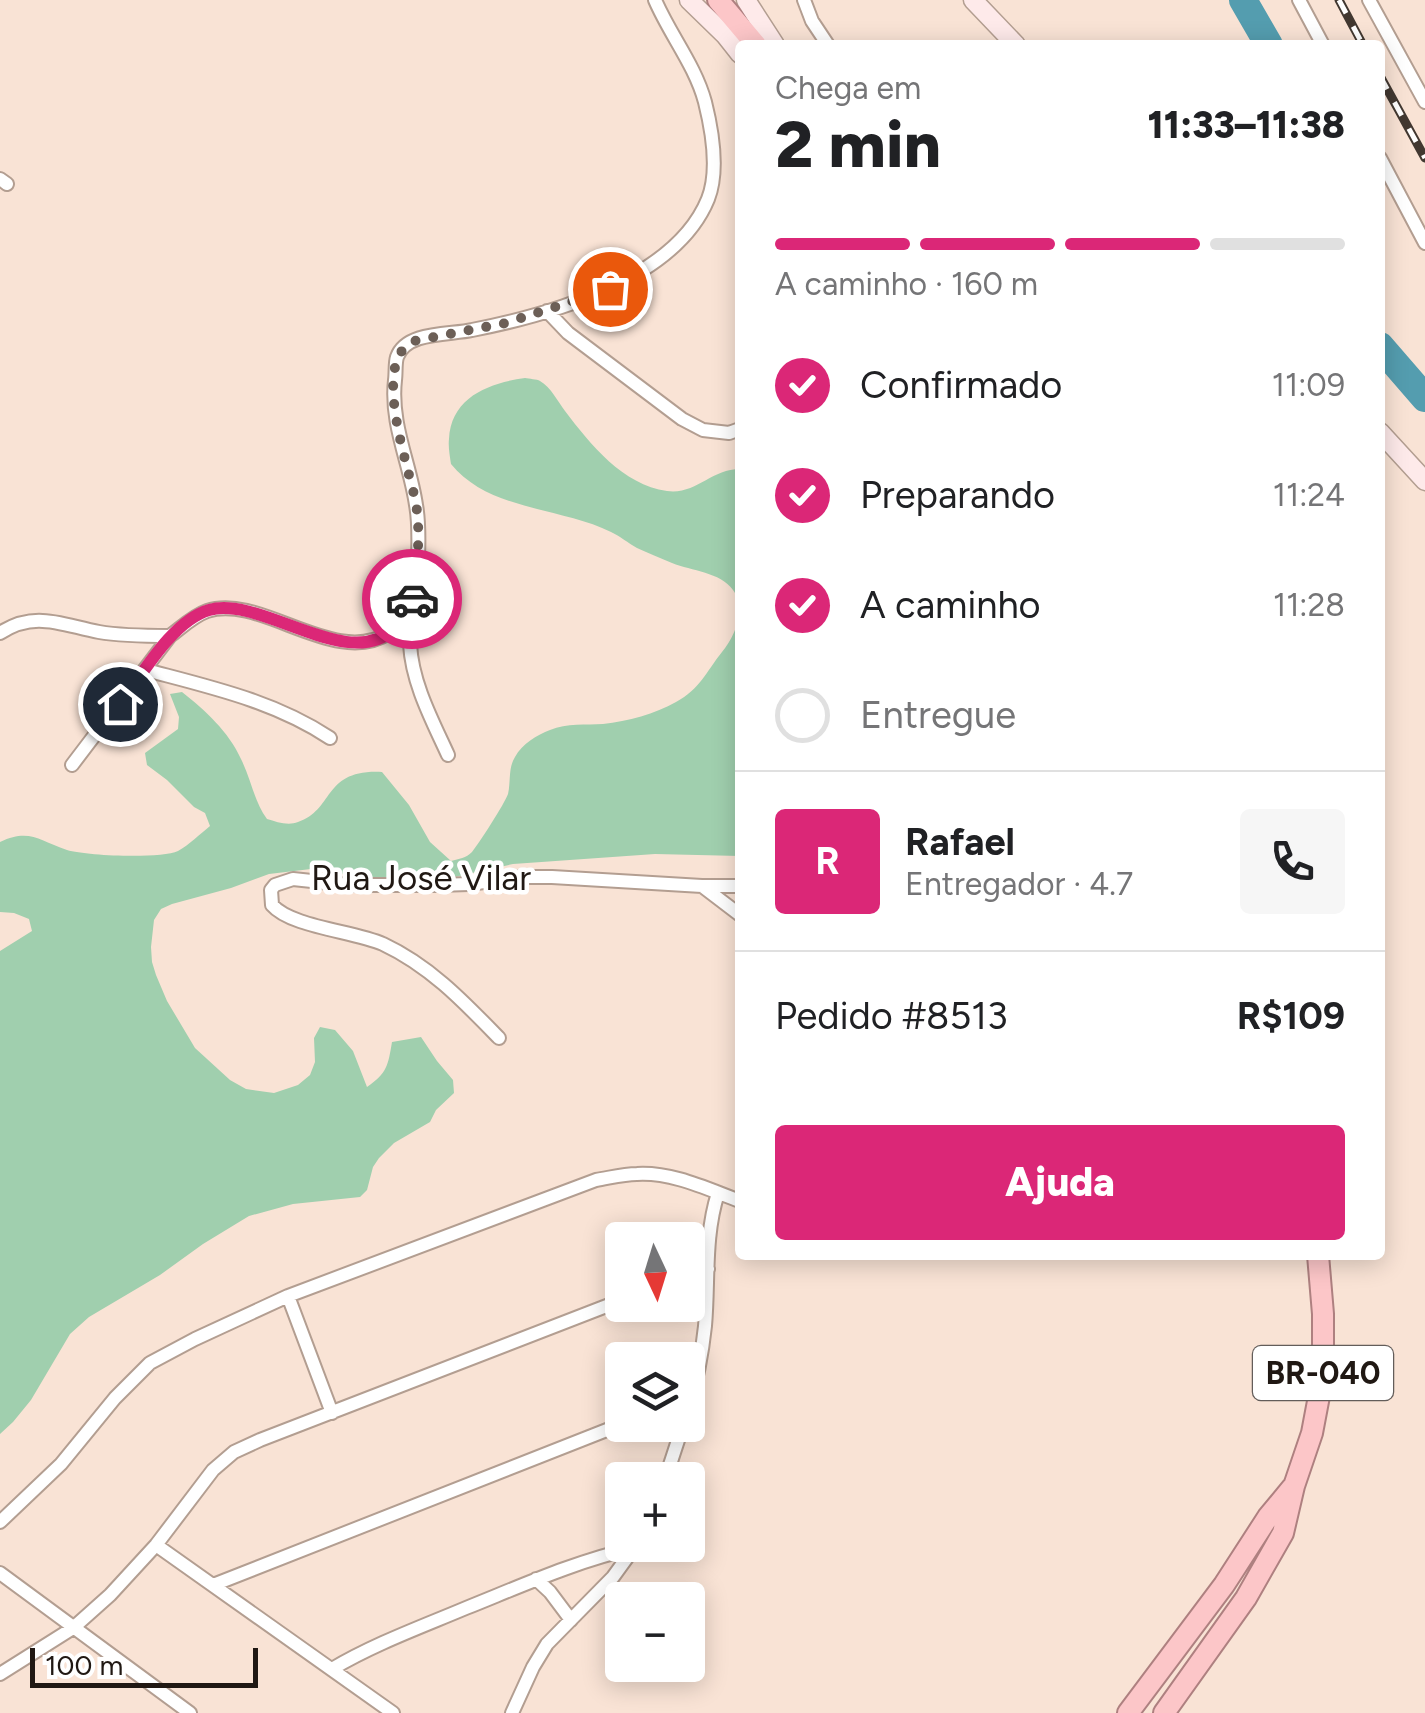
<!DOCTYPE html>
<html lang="pt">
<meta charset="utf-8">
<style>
body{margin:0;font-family:Figtree,sans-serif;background:#f6f6f6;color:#202124;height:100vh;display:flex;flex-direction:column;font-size:38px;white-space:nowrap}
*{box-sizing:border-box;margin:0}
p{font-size:32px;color:#757577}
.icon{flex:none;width:55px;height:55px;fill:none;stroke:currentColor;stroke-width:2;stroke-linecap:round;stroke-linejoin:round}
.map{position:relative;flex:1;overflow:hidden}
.side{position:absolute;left:735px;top:40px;width:650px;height:1220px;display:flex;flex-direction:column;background:#fff;border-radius:10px;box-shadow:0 5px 25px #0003}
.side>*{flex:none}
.needle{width:65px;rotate:176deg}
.tools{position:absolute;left:605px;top:1222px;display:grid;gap:20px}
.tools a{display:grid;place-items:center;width:100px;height:100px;border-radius:10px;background:#fff;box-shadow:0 5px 25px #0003;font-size:50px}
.scale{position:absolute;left:30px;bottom:25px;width:228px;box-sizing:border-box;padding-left:10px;border:5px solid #201813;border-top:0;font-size:28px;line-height:35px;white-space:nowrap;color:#201813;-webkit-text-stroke:8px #fff;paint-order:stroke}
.pin{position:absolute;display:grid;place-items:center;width:85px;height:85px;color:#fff;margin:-42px;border:5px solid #fff;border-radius:50%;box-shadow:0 2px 10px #0007}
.courier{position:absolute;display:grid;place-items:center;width:100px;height:100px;margin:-50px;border:8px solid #db2777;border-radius:50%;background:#fff;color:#222;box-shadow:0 2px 12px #0007}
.summary em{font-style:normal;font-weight:800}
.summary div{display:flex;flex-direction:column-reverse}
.summary{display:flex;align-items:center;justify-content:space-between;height:170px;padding:0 40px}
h1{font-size:65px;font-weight:800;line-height:75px}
.bar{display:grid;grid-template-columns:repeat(4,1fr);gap:15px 10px;align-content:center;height:120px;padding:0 40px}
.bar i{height:12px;border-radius:8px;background:#e0e0e0}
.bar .current{background:#db2777}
.bar p{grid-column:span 4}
.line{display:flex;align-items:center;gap:25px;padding:0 40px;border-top:2px solid #e0e0e0}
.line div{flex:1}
.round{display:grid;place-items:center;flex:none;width:105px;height:105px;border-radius:10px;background:#f6f6f6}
ol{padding:0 40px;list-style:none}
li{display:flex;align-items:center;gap:30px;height:110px}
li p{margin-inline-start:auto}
li .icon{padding:10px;border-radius:50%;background:#db2777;color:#fff;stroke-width:4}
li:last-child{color:#757577}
li i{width:55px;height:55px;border:5px solid #e0e0e0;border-radius:50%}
.primary-button{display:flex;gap:20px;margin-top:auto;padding:20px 40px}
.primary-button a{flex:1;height:115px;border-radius:10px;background:#db2777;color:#fff;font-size:40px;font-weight:800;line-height:115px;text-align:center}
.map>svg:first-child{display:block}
.green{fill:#a0cfae}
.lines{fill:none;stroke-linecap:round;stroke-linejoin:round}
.river{stroke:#549daf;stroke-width:28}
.minor-casing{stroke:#b39e91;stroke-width:16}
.secondary-casing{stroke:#b39e91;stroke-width:21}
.trunk-casing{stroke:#ae8080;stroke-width:24}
.minor{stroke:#fff;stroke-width:12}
.secondary{stroke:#feeaea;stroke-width:18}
.trunk{stroke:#fcc6c8;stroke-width:20}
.rail-casing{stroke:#423831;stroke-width:9}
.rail{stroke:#fff;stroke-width:5;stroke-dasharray:15;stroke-linecap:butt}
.done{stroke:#6c5f57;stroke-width:10;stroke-dasharray:0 18}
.route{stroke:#db2777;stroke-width:12}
.labels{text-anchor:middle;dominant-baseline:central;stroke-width:9;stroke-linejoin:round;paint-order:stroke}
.shield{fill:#fff;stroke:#635d5a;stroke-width:2.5}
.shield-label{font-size:32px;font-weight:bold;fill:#201813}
.street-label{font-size:35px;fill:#201813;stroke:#fff}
</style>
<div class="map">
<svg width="1425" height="1713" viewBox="0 0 1425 1713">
<rect width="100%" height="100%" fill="#f9e3d5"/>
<path class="green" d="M 525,378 C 529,379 537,379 540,381 C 551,387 558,402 565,411 C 590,444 623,485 667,491 C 696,495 711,469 740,469 L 740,856 L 655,854 L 513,864 L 450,878 L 410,881 L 352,877 L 338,872 L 311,869 L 269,874 L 231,888 L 172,904 L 161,909 L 154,920 L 151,947 L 152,962 L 156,975 L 167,1001 L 195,1048 L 230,1080 L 246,1089 L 274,1093 L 298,1085 L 310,1075 L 315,1062 L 314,1038 L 320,1027 L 335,1030 L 353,1051 L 367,1087 C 387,1073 388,1066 392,1042 L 421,1037 L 437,1061 L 453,1080 L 454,1093 L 436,1110 L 430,1122 L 394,1143 L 379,1158 L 373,1167 L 367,1190 L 360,1197 L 293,1204 L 249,1216 L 203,1244 L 160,1275 L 89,1317 L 70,1334 L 31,1400 L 13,1422 L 0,1434 L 0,951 L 32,931 L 29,919 L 14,913 L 0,912 L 0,842 C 30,828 39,841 67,850 C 87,856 161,859 178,851 C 189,845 200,834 210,826 L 205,813 L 194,807 L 167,780 L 147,765 L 145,753 L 178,729 L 179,717 L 170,694 L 182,692 C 205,710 229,732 241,759 C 251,779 254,801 267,819 C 277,822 288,826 298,822 C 335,810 322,769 382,772 L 409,805 L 430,842 L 451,861 C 459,859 466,858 472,852 C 478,845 505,803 508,794 C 511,781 508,768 515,757 C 522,744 537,735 550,730 C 567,723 586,725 603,724 C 628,721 655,714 676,702 C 700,689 706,672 722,652 C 735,636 747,609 733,590 C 720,572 692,571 672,563 C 660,558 648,553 637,548 C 628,543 620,536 611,532 C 561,507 489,511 451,464 C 450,457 448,447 449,439 C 451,397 489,383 525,378 Z"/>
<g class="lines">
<path class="river" d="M 1243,0 L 1269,45
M 1380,346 L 1425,398"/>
<defs>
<path id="minor" d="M 804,0 L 812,21 L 828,45
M 1299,0 L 1323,45
M 1369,0 L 1425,102
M 1380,158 L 1425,243
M 0,179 L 7,184
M 547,311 L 568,333 L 682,419 L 703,430 L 729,433 L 740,429
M 412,605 C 411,618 409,631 410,644 C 412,683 432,720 448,755
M 0,633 C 35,610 62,625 99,632 C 122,636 146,636 170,636
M 146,670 C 210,687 274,701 330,738
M 72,765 L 170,636 C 182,627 193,616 207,611 C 261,593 334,668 389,633 C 398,627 408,613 412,603 C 419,583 420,527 416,505 C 410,463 390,424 395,380 C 396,373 395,363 397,357 C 406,331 450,335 472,330 C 549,315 675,280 708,199 C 719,171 712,130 705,102 C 695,65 670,35 655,0
M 702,886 L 740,915
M 499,1038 C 464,1002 430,966 383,944 C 353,931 291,927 272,905 L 271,890 L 275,885 L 293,879 L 349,885 L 437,885 L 469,884 L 523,877 L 552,877 L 702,886 L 740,886
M 688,1276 L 708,1269
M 288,1296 L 332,1413
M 688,1411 C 696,1384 702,1355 705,1326 C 709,1281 704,1237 718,1193
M 665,1480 L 683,1425
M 0,1522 L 61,1464 L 115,1398 L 150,1363 L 195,1339 L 288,1296 L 596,1180 C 609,1178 623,1174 637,1174 C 673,1172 707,1189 740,1201
M 156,1545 L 393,1713
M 0,1573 L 190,1713
M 536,1579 L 550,1592 L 571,1620
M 213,1585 L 622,1424
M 332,1669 C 374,1644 421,1627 466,1608 C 521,1586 576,1561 634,1548
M 0,1674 L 73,1628 L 110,1595 L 156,1545 L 213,1470 L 234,1452 L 260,1440 L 622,1300
M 512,1713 L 533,1667 L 547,1644 L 613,1577 L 634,1548"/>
<path id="secondary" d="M 689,0 L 725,35 L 740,54
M 746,0 L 775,45
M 973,0 L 1016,45
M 1380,432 L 1425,481"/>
<path id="trunk" d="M 718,0 L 756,45
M 1128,1713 L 1224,1585 L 1268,1517 L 1292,1488
M 1164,1713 L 1246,1598 L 1283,1533 L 1294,1486 L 1312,1433 L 1323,1375 L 1323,1314 L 1318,1255"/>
</defs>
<use href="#minor" class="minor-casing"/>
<use href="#secondary" class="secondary-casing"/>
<use href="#trunk" class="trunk-casing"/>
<use href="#minor" class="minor"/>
<use href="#secondary" class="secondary"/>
<use href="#trunk" class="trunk"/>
<defs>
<path id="rail" d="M 1339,0 L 1363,45
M 1380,76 L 1425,158"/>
</defs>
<use href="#rail" class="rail-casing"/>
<use href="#rail" class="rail"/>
</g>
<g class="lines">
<path class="done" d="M 412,599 C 417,569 421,535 416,504 C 410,469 369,361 414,341 L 506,323 L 610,289"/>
<path class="route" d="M 120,704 C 142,675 172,621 209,610 C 261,595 347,673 394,629 C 401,623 406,612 412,604 L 412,599"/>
</g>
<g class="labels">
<rect class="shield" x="1253" y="1346" width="140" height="54" rx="8"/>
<g class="shield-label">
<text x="1323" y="1373">BR-040</text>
</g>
<g class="street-label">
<text x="421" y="878">Rua José Vilar</text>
</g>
</g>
</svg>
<div class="tools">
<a><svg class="needle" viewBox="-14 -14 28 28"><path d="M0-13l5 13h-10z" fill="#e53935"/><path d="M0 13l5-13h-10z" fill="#757577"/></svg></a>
<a><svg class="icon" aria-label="layers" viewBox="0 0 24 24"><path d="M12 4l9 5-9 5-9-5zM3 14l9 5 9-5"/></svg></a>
<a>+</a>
<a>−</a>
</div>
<div class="scale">100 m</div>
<div class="pin" style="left:610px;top:289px;background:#ea580c"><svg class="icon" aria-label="bag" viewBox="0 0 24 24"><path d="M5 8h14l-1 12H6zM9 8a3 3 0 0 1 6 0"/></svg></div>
<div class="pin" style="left:120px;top:704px;background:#1f2937"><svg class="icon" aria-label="home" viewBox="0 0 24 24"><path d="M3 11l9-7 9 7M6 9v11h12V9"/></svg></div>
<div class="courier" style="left:412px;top:599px"><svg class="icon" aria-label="car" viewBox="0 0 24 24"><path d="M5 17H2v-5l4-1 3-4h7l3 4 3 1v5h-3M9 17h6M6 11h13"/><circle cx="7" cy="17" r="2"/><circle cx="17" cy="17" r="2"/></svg></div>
<section class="side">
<div class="summary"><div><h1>2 min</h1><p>Chega em</p></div><em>11:33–11:38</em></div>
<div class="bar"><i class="current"></i><i class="current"></i><i class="current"></i><i></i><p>A caminho · 160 m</p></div>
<ol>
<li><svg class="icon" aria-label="check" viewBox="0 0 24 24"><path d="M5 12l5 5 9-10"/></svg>Confirmado<p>11:09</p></li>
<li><svg class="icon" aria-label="check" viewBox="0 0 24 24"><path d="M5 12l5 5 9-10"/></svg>Preparando<p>11:24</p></li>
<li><svg class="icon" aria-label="check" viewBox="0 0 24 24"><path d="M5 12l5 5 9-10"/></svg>A caminho<p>11:28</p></li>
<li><i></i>Entregue</li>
</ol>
<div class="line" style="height:180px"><b class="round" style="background:#db2777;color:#fff">R</b><div><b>Rafael</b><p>Entregador · 4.7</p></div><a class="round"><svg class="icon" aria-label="phone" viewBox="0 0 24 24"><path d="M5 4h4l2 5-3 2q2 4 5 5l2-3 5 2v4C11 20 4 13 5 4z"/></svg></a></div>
<div class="line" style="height:130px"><div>Pedido #8513</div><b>R$109</b></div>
<div class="primary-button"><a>Ajuda</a></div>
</section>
</div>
